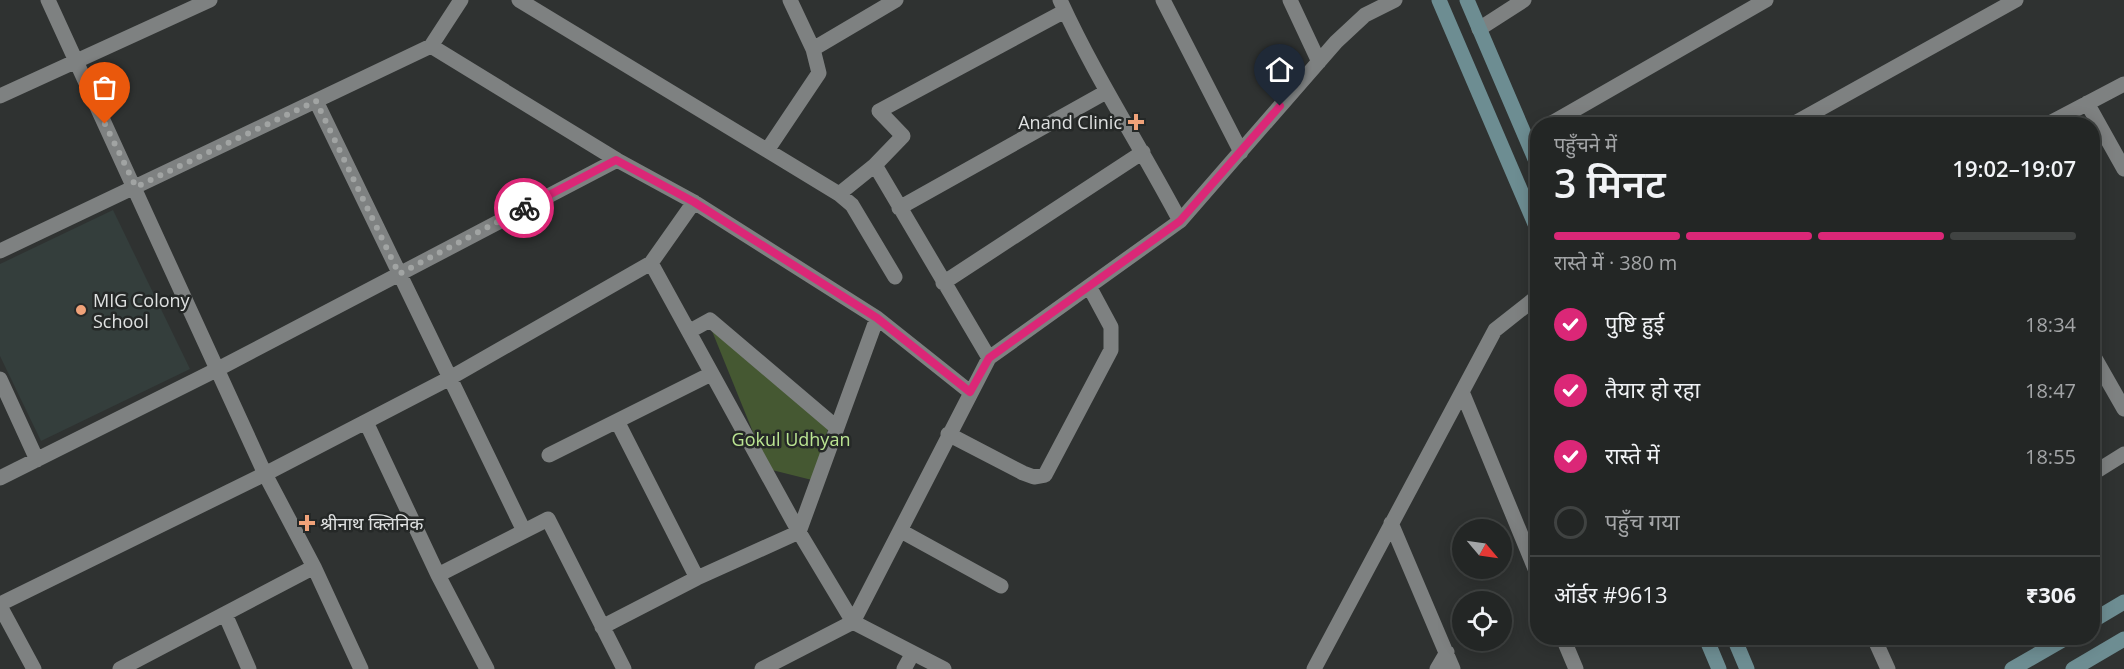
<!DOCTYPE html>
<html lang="hi">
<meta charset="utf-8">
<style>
body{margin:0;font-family:"Open Sans","Noto Sans Devanagari",sans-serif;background:#2b2e2d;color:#f1f3f6;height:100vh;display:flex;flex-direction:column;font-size:22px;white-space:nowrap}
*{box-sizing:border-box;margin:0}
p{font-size:20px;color:#a3a5a7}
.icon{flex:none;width:33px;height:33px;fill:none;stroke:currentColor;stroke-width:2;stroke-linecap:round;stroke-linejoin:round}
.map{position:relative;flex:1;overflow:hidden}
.details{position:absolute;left:1530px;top:117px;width:570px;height:528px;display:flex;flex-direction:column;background:#232625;border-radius:24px;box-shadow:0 3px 15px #0003,0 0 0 2px #404342}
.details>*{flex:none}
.needle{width:39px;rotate:119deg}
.controls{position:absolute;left:1452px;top:519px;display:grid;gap:12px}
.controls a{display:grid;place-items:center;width:60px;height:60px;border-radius:50%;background:#232625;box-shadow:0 3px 15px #0003,0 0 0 2px #404342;font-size:30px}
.pin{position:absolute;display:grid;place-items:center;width:51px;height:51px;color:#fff;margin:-62px -26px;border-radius:50% 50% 50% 0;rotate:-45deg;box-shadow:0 0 6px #0007}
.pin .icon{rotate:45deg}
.courier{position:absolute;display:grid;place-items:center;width:60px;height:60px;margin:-30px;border:4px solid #db2777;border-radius:50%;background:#fff;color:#222;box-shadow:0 2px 8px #0007}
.overview em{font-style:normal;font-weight:600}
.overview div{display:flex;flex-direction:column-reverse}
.overview{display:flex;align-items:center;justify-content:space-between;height:102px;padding:0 24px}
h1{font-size:39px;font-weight:600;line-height:45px}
.bar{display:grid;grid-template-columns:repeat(4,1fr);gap:9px 6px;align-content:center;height:72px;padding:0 24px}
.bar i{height:8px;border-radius:4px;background:#404342}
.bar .on{background:#db2777}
.bar p{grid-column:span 4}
.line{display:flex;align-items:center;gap:15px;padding:0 24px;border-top:2px solid #404342}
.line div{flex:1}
ol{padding:0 24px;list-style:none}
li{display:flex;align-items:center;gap:18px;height:66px}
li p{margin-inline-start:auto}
li .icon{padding:6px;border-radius:50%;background:#db2777;color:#fff;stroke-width:4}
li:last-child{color:#a3a5a7}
li i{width:33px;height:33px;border:3px solid #404342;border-radius:50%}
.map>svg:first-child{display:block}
.built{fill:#343e3c}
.green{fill:#455832}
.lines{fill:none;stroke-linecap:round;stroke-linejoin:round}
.street{stroke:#7e8181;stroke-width:15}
.secondary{stroke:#6d8d92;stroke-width:15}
.done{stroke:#a1a4a3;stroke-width:6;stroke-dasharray:0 10.8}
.route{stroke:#db2777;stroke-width:8}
.poi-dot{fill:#f0a279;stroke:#252827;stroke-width:2}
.labels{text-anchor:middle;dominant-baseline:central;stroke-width:5;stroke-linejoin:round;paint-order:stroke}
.poi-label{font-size:18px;fill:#dfe1e1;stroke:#252827;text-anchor:start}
.park-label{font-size:18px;fill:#bbe592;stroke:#252827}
</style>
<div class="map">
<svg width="2124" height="669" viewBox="0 0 2124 669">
<rect width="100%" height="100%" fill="#2f3231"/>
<path class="built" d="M 113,210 L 190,369 L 41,441 L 0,356 L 0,264 Z"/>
<path class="green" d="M 710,326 L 829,426 L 812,480 L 768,469 Z"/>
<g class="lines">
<path class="street" d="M 48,0 L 265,474 L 314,567 L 361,669
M 519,0 L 839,194 L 852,205 L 895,277
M 1060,0 C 1095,77 1141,147 1180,221
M 1163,0 L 1241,152
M 1290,0 L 1319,62
M 1479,29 L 1524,0
M 431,46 L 617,160 L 694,202 L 877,318 L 970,392
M 813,49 L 896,0
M 0,96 L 210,0
M 316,101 L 524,531
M 2087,103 L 2124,169
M 1550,124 L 1766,0
M 1793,124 L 2016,0
M 2048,124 L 2124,84
M 768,149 L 819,73 L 813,49 L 790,0
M 839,194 L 875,165
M 899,208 L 1106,92
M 0,251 L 431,46 L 461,0
M 651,263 L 799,532 L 853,622 L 944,669
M 943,283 L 1143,152
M 690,331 L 710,320 L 836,427
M 2092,353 L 2124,409
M 989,358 L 875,165 L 903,136 L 879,111 L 1065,11
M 0,379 L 37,460
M 1463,394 L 1538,576
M 617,421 L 697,578
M 366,422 L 438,575 L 487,669
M 948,434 L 1023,473 L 1034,477 L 1045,475 L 1111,350 L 1111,327 L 1090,288
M 549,455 L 711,374
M 2092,474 L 2124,454
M 0,478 L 218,369 L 617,160
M 1391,523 L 1453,669
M 901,531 L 1001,586
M 438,575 L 548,519 L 624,669
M 0,604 L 265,474 L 450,378 L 651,263 L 694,202
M 0,606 L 34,669
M 225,614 L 249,669
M 602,627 L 697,578 L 799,532 L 877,318
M 1563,638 L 1576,669
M 1874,638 L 1888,669
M 120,669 L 314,567
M 762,669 L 853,622 L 989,358 L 1180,221 L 1336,42 L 1365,15 L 1395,0
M 904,669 L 913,653
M 1314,669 L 1495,330 L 1538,296
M 1437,669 L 1447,652"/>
<path class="secondary" d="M 1439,0 L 1538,231
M 1467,0 L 1538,166
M 2092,621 L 2124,602
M 1706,638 L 1719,669
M 1734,638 L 1747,669
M 2012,669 L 2066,638
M 2073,669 L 2124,639"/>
</g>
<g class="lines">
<path class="done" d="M 105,124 L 136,187 L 316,101 L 399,274 L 524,208"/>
<path class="route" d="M 524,208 L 616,160 L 694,202 L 877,318 L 970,392 L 989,358 L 1180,221 L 1280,106"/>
</g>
<g class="poi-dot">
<path d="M1133 113h6v6h6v6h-6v6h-6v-6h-6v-6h6z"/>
<circle cx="81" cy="310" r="6"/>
<path d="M304 514h6v6h6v6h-6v6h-6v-6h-6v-6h6z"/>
</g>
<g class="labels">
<g class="poi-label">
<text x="1122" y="122" text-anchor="end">Anand Clinic</text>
<text x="93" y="300">MIG Colony<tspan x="93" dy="21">School</tspan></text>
<text x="320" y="523">श्रीनाथ क्लिनिक</text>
</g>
<g class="park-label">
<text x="791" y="439">Gokul Udhyan</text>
</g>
</g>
</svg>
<div class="controls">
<a><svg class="needle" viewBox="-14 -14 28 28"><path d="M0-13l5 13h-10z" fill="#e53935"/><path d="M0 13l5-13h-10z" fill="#a3a5a7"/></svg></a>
<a><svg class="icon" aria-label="locate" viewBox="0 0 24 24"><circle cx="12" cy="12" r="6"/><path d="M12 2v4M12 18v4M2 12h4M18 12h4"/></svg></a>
</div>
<div class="pin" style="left:105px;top:124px;background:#ea580c"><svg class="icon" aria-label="bag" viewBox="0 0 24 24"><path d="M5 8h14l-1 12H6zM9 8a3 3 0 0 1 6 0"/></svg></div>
<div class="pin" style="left:1280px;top:106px;background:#1f2937"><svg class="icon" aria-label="home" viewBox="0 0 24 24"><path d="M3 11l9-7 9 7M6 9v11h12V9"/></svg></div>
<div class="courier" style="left:524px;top:208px"><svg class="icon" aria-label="bike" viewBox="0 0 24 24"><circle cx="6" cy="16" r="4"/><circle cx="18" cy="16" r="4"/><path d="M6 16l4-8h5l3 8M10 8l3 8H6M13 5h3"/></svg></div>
<section class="details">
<div class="overview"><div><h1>3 मिनट</h1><p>पहुँचने में</p></div><em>19:02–19:07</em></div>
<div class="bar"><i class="on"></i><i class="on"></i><i class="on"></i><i></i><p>रास्ते में · 380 m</p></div>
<ol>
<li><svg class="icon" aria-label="check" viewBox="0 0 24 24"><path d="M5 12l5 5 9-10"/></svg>पुष्टि हुई<p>18:34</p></li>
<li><svg class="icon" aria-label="check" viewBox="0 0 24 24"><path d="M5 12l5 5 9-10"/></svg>तैयार हो रहा<p>18:47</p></li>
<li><svg class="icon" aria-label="check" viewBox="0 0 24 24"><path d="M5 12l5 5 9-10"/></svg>रास्ते में<p>18:55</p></li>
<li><i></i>पहुँच गया</li>
</ol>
<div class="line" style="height:78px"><div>ऑर्डर #9613</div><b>₹306</b></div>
</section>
</div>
